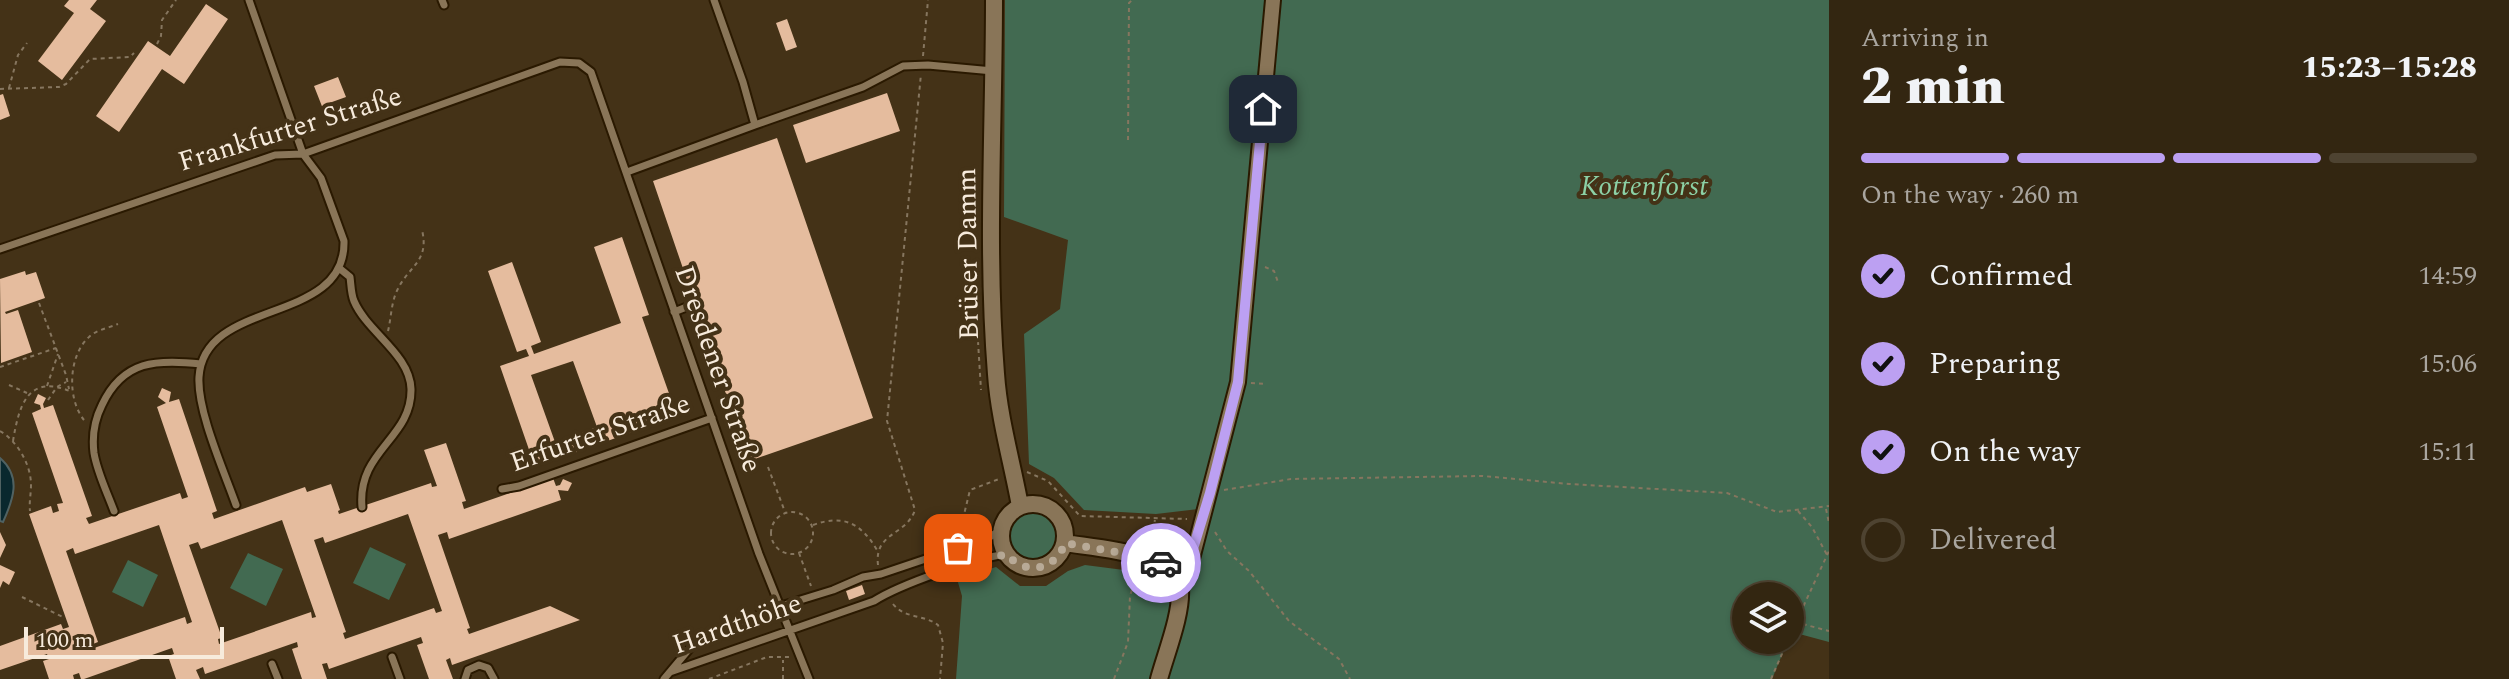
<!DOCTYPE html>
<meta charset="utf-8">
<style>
body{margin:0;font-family:Spectral,serif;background:#3e321f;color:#f1f3f6;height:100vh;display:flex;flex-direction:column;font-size:30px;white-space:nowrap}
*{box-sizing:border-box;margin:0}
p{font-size:26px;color:#a9a59f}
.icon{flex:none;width:44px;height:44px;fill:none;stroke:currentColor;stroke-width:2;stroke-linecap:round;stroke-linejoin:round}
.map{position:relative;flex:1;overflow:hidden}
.details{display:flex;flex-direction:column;background:#332611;width:680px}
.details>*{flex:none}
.buttons{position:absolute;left:1732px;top:582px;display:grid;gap:16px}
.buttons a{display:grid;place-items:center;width:72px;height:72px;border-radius:50%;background:#332611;box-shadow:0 2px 6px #0004,0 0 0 2px #4e4331;font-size:40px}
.scale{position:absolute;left:24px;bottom:20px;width:200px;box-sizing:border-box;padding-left:8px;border:4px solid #f7ebdc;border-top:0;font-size:22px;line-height:28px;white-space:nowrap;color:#f7ebdc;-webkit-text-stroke:6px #443217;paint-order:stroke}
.pin{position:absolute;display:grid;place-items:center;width:68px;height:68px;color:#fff;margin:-34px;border-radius:16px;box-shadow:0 4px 12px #0006}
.courier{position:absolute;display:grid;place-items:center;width:80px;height:80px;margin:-40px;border:6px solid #bca0f2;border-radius:50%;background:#fff;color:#222;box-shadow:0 2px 10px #0007}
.overview em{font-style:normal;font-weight:800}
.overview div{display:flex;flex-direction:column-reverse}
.overview{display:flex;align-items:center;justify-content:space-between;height:136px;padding:0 32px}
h1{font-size:52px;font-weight:800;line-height:60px}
.bar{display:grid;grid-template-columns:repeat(4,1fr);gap:12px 8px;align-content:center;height:96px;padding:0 32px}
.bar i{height:10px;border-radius:6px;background:#4e4331}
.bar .active{background:#bca0f2}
.bar p{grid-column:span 4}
ol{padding:0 32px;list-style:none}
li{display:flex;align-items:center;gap:24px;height:88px}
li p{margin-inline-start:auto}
li .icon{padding:8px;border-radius:50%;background:#bca0f2;color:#111;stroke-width:4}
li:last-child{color:#a9a59f}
li i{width:44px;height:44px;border:4px solid #4e4331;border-radius:50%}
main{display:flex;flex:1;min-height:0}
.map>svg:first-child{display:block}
.green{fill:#426a51}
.water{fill:#09282e;stroke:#506262;stroke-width:2}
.building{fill:#e5bc9e;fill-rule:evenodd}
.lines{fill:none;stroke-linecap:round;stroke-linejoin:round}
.service-casing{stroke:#2a1900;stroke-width:11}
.minor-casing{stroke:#2a1900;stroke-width:18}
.tertiary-casing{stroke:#2a1900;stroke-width:20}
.path{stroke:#86765f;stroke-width:2;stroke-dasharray:4 4;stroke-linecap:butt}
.service{stroke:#897558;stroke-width:7}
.minor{stroke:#897558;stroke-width:14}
.tertiary{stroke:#897558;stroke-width:16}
.done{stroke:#b8aa97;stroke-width:8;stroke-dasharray:0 14.4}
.route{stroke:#bca0f2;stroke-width:10}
.labels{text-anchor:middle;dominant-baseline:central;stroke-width:8;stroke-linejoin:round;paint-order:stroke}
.street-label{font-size:28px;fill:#f7ebdc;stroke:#443217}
.park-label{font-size:28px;font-style:italic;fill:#8cd1a6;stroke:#443217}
</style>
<main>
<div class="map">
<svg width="1829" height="679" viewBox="0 0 1829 679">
<rect width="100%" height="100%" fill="#443217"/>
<path class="green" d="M 1005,0 L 1829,0 L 1829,642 L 1792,632 L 1790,635 L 1790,596 L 1746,596 L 1746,640 L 1788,640 L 1772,679 L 956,679 L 962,596 L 957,579 L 996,567 L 1020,586 L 1046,586 L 1068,571 L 1085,565 L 1186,578 L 1207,508 L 1156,514 L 1084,510 L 1054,478 L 1029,464 L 1024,334 L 1060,309 L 1068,240 L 1004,217 Z
M1009 537a24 24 0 1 1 48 0a24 24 0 1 1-48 0Z
M 370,547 L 406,564 L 389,600 L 353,583 Z
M 248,553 L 283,569 L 266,606 L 230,588 Z
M 128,560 L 158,575 L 143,607 L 112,592 Z"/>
<path class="water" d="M 0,458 C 22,477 13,500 3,522 L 0,521 Z"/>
<path class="building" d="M 69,0 L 97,0 L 90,9 L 106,21 L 62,80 L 38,61 L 74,13 L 64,6 Z
M 206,4 L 228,19 L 184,84 L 162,69 L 119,132 L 96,116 L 148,41 L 170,56 Z
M 787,19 L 797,47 L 786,51 L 776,23 Z
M 338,77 L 346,97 L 332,102 L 335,110 L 325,114 L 314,86 Z
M 887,93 L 900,131 L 806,163 L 793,125 Z
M 3,94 L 10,116 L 0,120 L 0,95 Z
M 777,138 L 873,418 L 749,461 L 653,181 Z
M 622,237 L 649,315 L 642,317 L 677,416 L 535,467 L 500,366 L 529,356 L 526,349 L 517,352 L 488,271 L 512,262 L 541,342 L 531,346 L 534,354 L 621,323 L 594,247 ZM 573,361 L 597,427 L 555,442 L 531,375 Z
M 25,271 L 26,275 L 36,272 L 45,298 L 5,312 L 6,314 L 18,310 L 32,352 L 1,363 L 0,279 Z
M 162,388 L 171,392 L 169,402 L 179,399 L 217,511 L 212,513 L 214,519 L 305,487 L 307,492 L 331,484 L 340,510 L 338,511 L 339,514 L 431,483 L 432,487 L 437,486 L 424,450 L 446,443 L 466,501 L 462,502 L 464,509 L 553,478 L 556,486 L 560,485 L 563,479 L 572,483 L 568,491 L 558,490 L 561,500 L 449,539 L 447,532 L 438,535 L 470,628 L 467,629 L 469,634 L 550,606 L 580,620 L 452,665 L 450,658 L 446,660 L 453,679 L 429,679 L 417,645 L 423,643 L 421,637 L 329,669 L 327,663 L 322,664 L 327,679 L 302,679 L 292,649 L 298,647 L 297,642 L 205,674 L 203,667 L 196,670 L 200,679 L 176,679 L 168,656 L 174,654 L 172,648 L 84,679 L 81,679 L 79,673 L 73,675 L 74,679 L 49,679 L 43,661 L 49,659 L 47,654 L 0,670 L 0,646 L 61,624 L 63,629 L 69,627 L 29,514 L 51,506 L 53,513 L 59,511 L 57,504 L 63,503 L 32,413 L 41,409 L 40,405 L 34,403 L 38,394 L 46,398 L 43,404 L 44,408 L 53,405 L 92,516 L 86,518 L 89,524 L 180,493 L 182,499 L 188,497 L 157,407 L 166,403 L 158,397 ZM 408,514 L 442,611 L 436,613 L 434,608 L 345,639 L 343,633 L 346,632 L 314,540 L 323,537 L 325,543 ZM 282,520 L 316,617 L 312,618 L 311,612 L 219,644 L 218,639 L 222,638 L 189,545 L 198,542 L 201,549 ZM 159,525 L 192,622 L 187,624 L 185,617 L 94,648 L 93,644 L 98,642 L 66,551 L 73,548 L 75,554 Z
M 0,532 L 6,545 L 0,558 Z
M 0,565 L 15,572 L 9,585 L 3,581 L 0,588 Z
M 862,585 L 865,594 L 849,600 L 846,591 Z"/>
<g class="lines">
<defs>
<path id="service" d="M 442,0 L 444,5
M 755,125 L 863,87 L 903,66 L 928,65 L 993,71
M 627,172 L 755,125 L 743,82 L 714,0
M 0,249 L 275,155 L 303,154 L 560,62 L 579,63 L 591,72 L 759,554 L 809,679
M 339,268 L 350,277 C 351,284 351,294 354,301 C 367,332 410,354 411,389 C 412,439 357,450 362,507
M 674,312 L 689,306
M 502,489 L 519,486 L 712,418
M 236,505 C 224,471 197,411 199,377 C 204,297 346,326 344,241 L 321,178 L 303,154 L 249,0
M 114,511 C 107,492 97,472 94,453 C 92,437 95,419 102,405 C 123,360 157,359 201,364
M 392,657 L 400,679
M 272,664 L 278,679
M 670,672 L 874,601 C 901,584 973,559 1006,554
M 465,679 L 468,670 L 479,665 L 488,668 L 494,679
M 664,679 L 690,648 L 709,635 L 781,606 L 833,590 L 863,577 L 881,574 L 988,538 L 1001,530"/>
<path id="minor" d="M 1180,586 L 1186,578 L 1193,555 L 1238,382 L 1273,0"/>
<path id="tertiary" d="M 994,0 C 994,123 986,251 996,374 C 999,418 1012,462 1020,506
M1001 536a32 32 0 1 1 64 0a32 32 0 1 1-64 0Z
M 1065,543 C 1093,548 1176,552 1180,588 C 1182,614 1166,653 1159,679"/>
</defs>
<use href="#service" class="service-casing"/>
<use href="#minor" class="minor-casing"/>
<use href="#tertiary" class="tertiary-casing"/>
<path class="path" d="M 157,44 L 161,36 L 162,20 L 176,0
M 923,56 L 928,0
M 9,88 L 18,55 L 27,43
M 0,89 L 59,87 L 66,84 L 90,59 L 130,57 L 134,53
M 1128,140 L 1129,3 L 1132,0
M 1265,267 L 1274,271 L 1278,282
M 39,303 L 66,375 L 69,389
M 977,325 L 981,390
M 388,331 C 391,319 391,305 396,293 C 407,266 430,263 422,230
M 0,367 L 56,348
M 1251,383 L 1266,384
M 9,385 L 27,393
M 47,386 L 58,354
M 48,400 L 57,387 L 66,382
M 84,420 C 67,399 68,356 89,337 C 96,330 108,328 118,324
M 0,431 C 17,441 31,464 31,485 C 31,494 29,502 30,511
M 13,441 C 19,405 28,373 72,392
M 768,467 L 785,512
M 1027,472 L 1048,481 L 1080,516 L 1187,519
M 1224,490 L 1291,479 L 1483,476 L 1569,484 L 1727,493 L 1777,512 L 1829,506
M 1826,509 L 1829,523
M 1798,511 L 1812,527 L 1827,555
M771 533a21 21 0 1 1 42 0a21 21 0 1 1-42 0Z
M 813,525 C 843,514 861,523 877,550
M 1215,532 L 1227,551 L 1249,571 L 1289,621 L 1339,659 L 1350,679
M 959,535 L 970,490 L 999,479
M 1148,545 L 1155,520
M 799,553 L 811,586
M 878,565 C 874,532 906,536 915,510 L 887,421 L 921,74
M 22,597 L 65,618
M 893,604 C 905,619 923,614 938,625 L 943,643 L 940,679
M 1795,622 L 1829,631
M 1790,635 L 1829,551
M 709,679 L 767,657 L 790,657
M 783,679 L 783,660
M 1114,679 L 1128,642 L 1130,596 L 1137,573
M 1771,679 L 1788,640"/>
<use href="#service" class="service"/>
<use href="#minor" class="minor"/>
<use href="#tertiary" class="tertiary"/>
</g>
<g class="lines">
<path class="done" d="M 958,548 L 964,566 L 1006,554 C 1026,576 1055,571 1065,543 L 1144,557 L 1161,563"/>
<path class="route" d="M 1161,563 L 1172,571 L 1182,585 L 1210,493 L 1238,382 L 1263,109"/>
</g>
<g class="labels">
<g class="street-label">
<text transform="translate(290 129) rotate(-17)">Frankfurter Straße</text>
<text transform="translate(968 254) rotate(-91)">Brüser Damm</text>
<text transform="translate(718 369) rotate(71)">Dresdener Straße</text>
<text transform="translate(600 433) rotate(-19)">Erfurter Straße</text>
<text transform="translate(737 624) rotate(-19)">Hardthöhe</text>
</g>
<g class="park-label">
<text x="1644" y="186">Kottenforst</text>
</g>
</g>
</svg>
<div class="buttons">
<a><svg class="icon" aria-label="layers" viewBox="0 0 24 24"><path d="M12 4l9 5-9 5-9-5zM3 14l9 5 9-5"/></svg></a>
</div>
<div class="scale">100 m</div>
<div class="pin" style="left:958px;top:548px;background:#ea580c"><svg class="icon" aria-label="bag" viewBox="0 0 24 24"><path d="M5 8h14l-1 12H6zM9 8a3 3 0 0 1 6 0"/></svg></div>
<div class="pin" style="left:1263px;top:109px;background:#1f2937"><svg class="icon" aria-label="home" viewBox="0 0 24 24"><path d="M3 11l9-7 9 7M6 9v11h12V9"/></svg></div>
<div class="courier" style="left:1161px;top:563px"><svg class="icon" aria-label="car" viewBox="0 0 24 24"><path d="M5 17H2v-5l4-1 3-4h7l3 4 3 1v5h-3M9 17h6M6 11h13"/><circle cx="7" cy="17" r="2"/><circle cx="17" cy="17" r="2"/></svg></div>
</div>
<section class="details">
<div class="overview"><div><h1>2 min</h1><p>Arriving in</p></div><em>15:23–15:28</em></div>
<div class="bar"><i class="active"></i><i class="active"></i><i class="active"></i><i></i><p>On the way · 260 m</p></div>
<ol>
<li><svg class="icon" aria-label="check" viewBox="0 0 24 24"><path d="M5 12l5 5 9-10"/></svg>Confirmed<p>14:59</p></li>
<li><svg class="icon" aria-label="check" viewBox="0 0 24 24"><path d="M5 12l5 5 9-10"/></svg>Preparing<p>15:06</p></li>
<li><svg class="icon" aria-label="check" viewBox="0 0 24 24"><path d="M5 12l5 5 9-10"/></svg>On the way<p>15:11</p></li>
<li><i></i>Delivered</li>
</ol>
</section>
</main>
